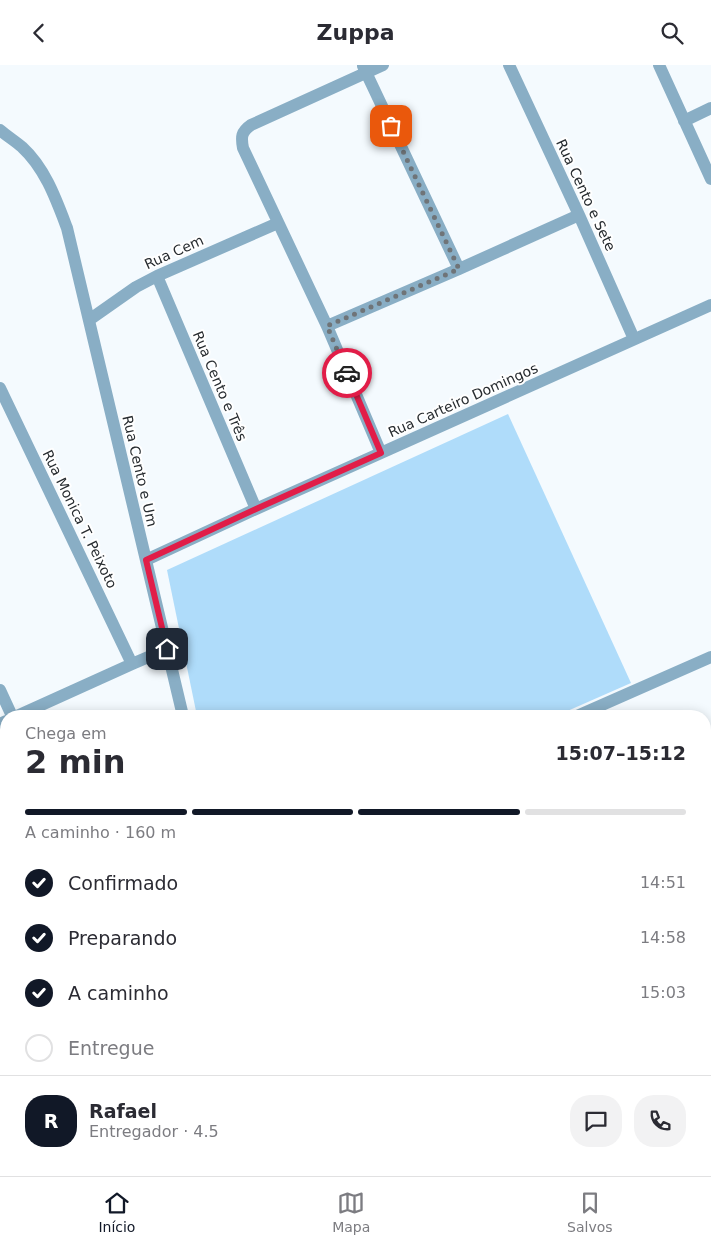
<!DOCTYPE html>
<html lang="pt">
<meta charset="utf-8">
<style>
body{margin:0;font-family:"DejaVu Sans",sans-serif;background:#f2f2f3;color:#2b2b33;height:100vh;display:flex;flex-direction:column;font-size:19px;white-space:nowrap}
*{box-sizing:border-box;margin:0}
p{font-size:16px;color:#7c7c81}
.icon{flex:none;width:28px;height:28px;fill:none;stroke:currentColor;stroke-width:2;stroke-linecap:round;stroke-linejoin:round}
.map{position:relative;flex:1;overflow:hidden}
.details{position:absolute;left:0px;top:645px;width:711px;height:466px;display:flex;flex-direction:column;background:#fff;border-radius:20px 20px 0 0;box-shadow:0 2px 12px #0003}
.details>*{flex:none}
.pin{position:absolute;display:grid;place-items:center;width:42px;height:42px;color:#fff;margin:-21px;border-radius:10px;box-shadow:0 2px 8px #0006}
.courier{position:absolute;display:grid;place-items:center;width:50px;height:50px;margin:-25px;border:4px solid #e11d48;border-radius:50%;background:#fff;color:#222;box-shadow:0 1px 6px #0007}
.headline em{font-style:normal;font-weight:600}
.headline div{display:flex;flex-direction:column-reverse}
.headline{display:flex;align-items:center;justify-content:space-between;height:85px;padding:0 25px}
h1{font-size:32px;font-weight:600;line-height:38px}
.bar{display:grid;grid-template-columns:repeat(4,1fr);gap:8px 5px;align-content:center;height:60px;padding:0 25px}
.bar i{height:6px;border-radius:4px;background:#e1e1e2}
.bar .active{background:#111827}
.bar p{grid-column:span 4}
.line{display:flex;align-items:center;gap:12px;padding:0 25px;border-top:1px solid #e1e1e2}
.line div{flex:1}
.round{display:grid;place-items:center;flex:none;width:52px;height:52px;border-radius:20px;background:#f2f2f3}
ol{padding:0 25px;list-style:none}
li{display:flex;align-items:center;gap:15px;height:55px}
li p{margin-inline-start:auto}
li .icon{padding:5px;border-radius:50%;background:#111827;color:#fff;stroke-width:4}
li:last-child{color:#7c7c81}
li i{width:28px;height:28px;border:2px solid #e1e1e2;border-radius:50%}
header{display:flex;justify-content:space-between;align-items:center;height:65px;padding:0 25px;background:#fff;font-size:22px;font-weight:600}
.tab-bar{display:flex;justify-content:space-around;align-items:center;height:70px;border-top:1px solid #e1e1e2;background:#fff;font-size:14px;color:#7c7c81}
.tab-bar a{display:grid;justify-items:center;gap:2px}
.tab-bar .active{color:#111827}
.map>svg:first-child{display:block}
.green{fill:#afdcfa}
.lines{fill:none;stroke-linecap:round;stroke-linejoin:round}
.minor{stroke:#89aec5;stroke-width:12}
.done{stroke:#6f7478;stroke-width:5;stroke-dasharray:0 9}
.route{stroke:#e11d48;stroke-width:6}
.labels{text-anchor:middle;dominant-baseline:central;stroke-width:4;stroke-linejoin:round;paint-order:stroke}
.street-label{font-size:14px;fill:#272c30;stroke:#fff}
</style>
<header><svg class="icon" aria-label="back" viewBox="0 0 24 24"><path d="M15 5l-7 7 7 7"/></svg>Zuppa<svg class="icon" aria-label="search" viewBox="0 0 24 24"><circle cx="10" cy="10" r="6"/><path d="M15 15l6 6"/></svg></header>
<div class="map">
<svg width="711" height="1111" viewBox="0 0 711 1111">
<rect width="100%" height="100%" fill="#f4fafe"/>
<path class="green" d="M 508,349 L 631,618 L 556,651 L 197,651 L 167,505 Z"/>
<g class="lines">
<path class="minor" d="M 509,0 L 579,150 L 634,274
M 659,0 L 711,114
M 363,1 L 459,204
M 684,56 L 711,43
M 0,65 C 7,71 15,76 22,82 C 45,103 56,134 67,163 L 183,651
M 157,211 L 256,444
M 89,255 L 136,222 L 157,211 L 278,158
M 327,261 L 459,204 L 579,150
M 0,323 L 132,599
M 381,388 L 327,261 L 243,83 C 241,72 241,67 251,60 L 383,0
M 146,495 L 256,444 L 711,240
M 0,625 L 12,651
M 17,651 L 132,599 L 167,584
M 577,651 L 711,592
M 0,659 L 6,656
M 705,761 L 711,759
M 0,803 L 6,801
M 0,829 L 6,826
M 705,901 L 711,899
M 705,970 L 711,990
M 705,1048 L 711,1046
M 110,1105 L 111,1111
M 274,1105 L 278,1111
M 178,1111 L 191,1105
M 485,1111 L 506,1105"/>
</g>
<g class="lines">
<path class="done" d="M 347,308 L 327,261 L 459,204 L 391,61"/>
<path class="route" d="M 167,584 L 146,495 L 256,444 L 381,388 L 347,308"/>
</g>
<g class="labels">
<g class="street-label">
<text transform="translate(586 130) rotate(65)">Rua Cento e Sete</text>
<text transform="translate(174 187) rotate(-24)">Rua Cem</text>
<text transform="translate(220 321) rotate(67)">Rua Cento e Três</text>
<text transform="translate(463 335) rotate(-24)">Rua Carteiro Domingos</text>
<text transform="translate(140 406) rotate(77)">Rua Cento e Um</text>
<text transform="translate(80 454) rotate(64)">Rua Monica T. Peixoto</text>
</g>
</g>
</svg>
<div class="pin" style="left:391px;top:61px;background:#ea580c"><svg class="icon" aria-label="bag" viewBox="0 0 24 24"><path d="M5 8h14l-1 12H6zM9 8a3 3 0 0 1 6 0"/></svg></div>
<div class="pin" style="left:167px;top:584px;background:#1f2937"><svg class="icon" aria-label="home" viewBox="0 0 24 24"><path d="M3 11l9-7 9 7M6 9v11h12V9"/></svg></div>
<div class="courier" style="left:347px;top:308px"><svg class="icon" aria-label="car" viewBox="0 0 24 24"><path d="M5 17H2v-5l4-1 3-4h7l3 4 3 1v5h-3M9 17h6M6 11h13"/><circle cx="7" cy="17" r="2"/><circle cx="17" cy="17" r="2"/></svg></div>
<section class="details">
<div class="headline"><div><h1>2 min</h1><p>Chega em</p></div><em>15:07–15:12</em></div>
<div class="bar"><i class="active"></i><i class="active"></i><i class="active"></i><i></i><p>A caminho · 160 m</p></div>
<ol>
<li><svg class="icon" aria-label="check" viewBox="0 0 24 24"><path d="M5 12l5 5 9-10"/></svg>Confirmado<p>14:51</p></li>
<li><svg class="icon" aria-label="check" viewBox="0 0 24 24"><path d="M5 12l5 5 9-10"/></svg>Preparando<p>14:58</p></li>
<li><svg class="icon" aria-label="check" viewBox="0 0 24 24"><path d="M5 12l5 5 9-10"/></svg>A caminho<p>15:03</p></li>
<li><i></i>Entregue</li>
</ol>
<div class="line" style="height:90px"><b class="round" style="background:#111827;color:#fff">R</b><div><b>Rafael</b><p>Entregador · 4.5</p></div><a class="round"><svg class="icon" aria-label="chat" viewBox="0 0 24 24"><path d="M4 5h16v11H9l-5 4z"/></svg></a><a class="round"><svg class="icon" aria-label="phone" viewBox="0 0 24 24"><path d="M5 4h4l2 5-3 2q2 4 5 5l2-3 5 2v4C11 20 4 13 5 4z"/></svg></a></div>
</section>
</div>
<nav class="tab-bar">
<a class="active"><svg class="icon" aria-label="home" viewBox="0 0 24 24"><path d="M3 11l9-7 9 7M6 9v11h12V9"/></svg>Início</a>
<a><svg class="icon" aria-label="map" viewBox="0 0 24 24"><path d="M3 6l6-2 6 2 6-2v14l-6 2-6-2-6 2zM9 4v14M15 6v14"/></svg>Mapa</a>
<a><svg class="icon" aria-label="saved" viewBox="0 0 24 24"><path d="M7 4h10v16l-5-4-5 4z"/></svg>Salvos</a>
</nav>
